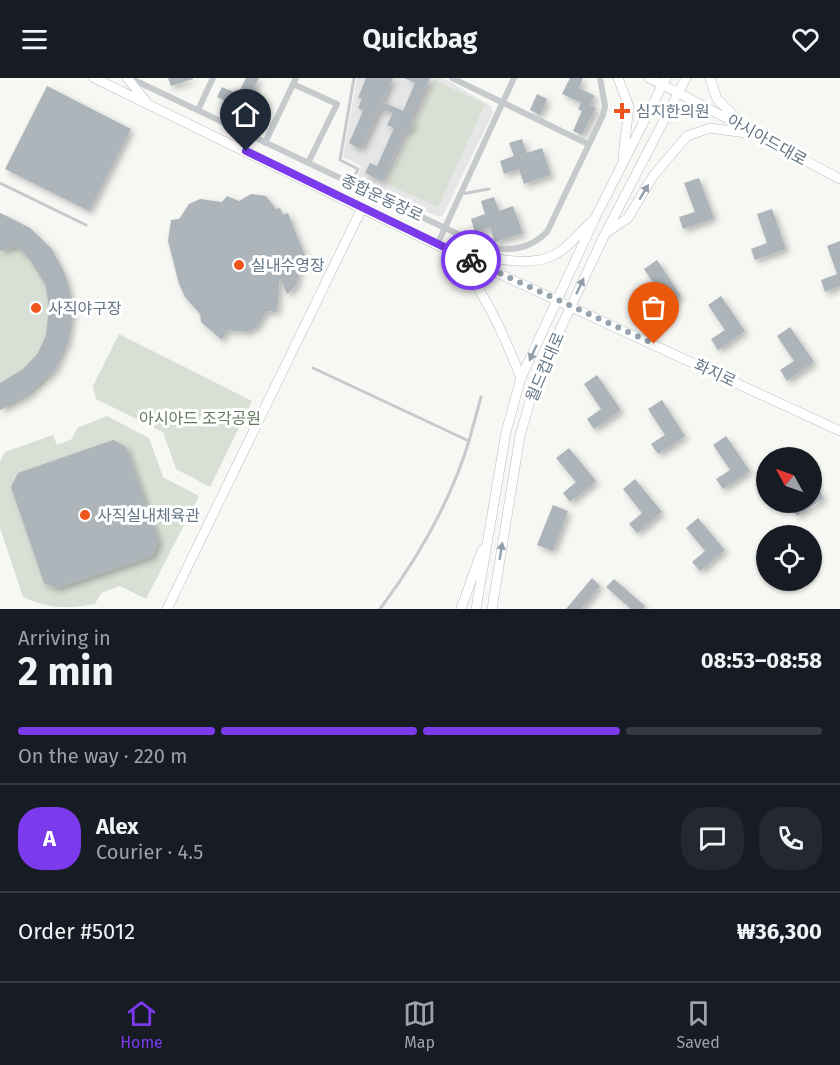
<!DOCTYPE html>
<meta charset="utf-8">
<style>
body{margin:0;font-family:"Fira Sans","Noto Sans KR",sans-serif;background:#242831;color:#f1f3f6;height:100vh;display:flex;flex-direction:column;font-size:22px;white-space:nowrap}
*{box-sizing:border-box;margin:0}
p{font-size:20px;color:#9ea1a6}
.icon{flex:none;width:33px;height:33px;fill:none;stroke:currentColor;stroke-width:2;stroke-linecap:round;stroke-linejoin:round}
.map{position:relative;height:531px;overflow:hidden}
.drawer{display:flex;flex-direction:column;background:#171b24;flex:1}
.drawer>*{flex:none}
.needle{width:39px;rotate:310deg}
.controls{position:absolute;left:756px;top:369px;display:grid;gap:12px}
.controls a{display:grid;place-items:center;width:66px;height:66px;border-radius:50%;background:#171b24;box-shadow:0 2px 4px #0004;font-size:30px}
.pin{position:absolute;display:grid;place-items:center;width:51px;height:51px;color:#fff;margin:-62px -26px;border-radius:50% 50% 50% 0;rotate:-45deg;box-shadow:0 0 6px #0007}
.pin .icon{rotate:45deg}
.courier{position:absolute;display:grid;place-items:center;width:60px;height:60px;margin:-30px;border:4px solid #7c3aed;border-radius:50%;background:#fff;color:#222;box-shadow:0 2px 8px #0007}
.head em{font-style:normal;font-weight:700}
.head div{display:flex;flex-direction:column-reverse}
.head{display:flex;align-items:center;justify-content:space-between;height:102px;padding:0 18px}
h1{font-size:39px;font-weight:700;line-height:45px}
.bar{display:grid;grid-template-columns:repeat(4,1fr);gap:9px 6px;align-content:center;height:72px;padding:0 18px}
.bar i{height:8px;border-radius:4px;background:#363941}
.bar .on{background:#7c3aed}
.bar p{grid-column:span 4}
.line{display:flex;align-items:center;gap:15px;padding:0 18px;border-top:2px solid #363941}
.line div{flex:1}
.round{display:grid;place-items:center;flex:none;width:63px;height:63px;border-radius:24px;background:#242831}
header{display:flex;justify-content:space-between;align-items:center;height:78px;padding:0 18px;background:#171b24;font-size:27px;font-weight:700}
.tab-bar{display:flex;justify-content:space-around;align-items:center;height:84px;border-top:2px solid #363941;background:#171b24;font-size:16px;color:#9ea1a6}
.tab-bar a{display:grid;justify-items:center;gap:3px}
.tab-bar .on{color:#7c3aed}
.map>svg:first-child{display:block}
.built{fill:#e5e6e5}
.green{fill:#d8dfd4}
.building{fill:#adb5bb;filter:url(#shadow)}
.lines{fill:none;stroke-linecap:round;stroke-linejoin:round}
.secondary-casing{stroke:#b8bdc2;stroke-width:10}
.lane{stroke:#c6cacd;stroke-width:3}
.street{stroke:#c6cacd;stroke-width:6}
.secondary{stroke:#fff;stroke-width:9}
.oneway{fill:#929fab}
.done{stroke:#97a3ad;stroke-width:6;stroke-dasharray:0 10.8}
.route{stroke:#7c3aed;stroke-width:8}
.poi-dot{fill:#ef551c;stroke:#fff;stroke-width:2}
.labels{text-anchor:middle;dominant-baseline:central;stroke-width:6;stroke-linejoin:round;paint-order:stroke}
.poi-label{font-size:16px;fill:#647687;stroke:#fff;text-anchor:start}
.street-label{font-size:16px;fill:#647687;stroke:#fff}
.park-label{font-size:16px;fill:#63785f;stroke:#fff}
</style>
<header><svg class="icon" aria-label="menu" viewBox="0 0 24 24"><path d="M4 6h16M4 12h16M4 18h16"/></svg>Quickbag<svg class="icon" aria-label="heart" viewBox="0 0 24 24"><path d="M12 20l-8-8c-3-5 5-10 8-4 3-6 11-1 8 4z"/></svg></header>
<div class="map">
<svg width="840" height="531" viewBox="0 0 840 531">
<defs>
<filter id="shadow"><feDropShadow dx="3.5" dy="3.5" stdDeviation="3" flood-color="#0004"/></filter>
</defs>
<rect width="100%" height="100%" fill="#f7f7f4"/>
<path class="built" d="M 357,0 L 443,0 L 491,28 L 493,35 L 443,137 L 439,139 L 356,102 L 362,88 L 343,79 Z"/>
<path class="green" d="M 434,2 L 485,26 L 438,129 L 387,106 Z
M 0,135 C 95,170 98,297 0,332 Z
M 119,256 L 252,323 L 210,409 L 176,391 L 163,354 L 96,321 L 93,308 Z
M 107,338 L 149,360 L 163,399 L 199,418 L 146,521 L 120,508 L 101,515 L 95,526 C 65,531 50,531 23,519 L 0,450 L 0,383 L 5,374 L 53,357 L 57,367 L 72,361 L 77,350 Z"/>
<path class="building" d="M 168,0 L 193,0 L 193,1 L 171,8 Z
M 246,0 L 259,0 L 252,14 L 256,29 L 232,37 L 227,24 L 217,19 L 222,9 L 238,16 Z
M 366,0 L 393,0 L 382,24 L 403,33 L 415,5 L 404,0 L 430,0 L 410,43 L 413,44 L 409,53 L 406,52 L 382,103 L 365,95 L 370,85 L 377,88 L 394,50 L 387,47 L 393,35 L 380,30 L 361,71 L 349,65 L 363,33 L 358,30 L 362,21 L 358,20 Z
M 570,0 L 583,0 L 579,10 L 595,18 L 590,27 L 596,30 L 582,57 L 573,53 L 582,33 L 578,31 L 581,25 L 562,16 Z
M 47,8 L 131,51 L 89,133 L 5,91 Z
M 537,16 L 547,21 L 540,37 L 530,32 Z
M 522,61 L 527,75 L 542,70 L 551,97 L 524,106 L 519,91 L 504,96 L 500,83 L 514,78 L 509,65 Z
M 699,100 L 714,140 L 683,151 L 679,139 L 695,134 L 684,105 Z
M 251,116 L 266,118 L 276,131 L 280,130 L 283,137 L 288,135 L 306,180 L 304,190 L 299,191 L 297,206 L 290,214 L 287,216 L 280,200 L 277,234 L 267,233 L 256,250 L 246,254 L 227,252 L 222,262 L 201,244 L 200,236 L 185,219 L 179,206 L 168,163 L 171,142 L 179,141 L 189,126 L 200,121 L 222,124 L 227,118 L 239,123 Z
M 494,119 L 499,133 L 513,128 L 523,155 L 495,164 L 490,149 L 475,154 L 471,141 L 485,136 L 481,123 Z
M 772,131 L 786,171 L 755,182 L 751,171 L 767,165 L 757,136 Z
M 0,135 L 30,150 L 52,171 L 67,201 L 73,234 L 68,264 L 55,292 L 27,318 L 0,332 L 0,305 L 23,291 L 38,275 L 46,257 L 49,228 L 45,206 L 29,180 L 16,168 L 0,173 Z
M 840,163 L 840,208 L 825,214 L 821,202 L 837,196 L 827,168 Z
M 657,182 L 681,218 L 654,236 L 647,226 L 661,216 L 644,191 Z
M 721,218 L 745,253 L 718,272 L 711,261 L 725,252 L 708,227 Z
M 790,249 L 814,284 L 787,303 L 780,292 L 794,283 L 777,258 Z
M 597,297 L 621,332 L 594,351 L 587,341 L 601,331 L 584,306 Z
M 662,322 L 685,358 L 658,376 L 651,366 L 665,357 L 648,331 Z
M 726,358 L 750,393 L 723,411 L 716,401 L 730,392 L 713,367 Z
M 113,362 L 126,369 L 159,464 L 152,478 L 57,510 L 44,505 L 11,409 L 18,395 Z
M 569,370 L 596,403 L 570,424 L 563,415 L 576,404 L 556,380 Z
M 635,401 L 662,434 L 637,455 L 629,446 L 642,435 L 623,411 Z
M 812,401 L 824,420 L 797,438 L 790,428 L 795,424 L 812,424 Z
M 553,427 L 568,433 L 553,473 L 537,467 Z
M 698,440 L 725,472 L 700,493 L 692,484 L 705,473 L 686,450 Z
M 592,500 L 600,508 L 581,531 L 566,531 Z
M 614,501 L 645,528 L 643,531 L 631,531 L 606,509 Z"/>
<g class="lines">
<defs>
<path id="secondary" d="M 94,0 L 437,167 L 840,353
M 127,0 L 145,22
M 618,0 L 629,29 L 623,79
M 649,0 C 714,32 776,68 840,101
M 710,0 L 717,21 L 739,43
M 607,154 L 628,140 L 653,98 L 687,58 L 710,50 L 746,55
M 452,175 C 484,211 503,255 521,300
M 463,175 C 491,179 530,191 556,176 C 569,169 580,154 591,144
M 167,531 L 362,130
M 461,531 L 482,472
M 476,531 L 506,354 L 521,300 L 595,140 L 666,0
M 492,531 L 520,358 L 535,305 L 605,156 L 686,0"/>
</defs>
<use href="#secondary" class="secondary-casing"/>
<path class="lane" d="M 352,104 L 358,91 L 340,82 L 354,0
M 0,105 L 86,147
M 461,116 L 489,111
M 313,290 L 469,363 C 450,425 419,479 380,531
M 469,363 L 481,319"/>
<path class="street" d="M 130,0 L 445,150 C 480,166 514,186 547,154 L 603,37 L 605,28 L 600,0
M 452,0 L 588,66
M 293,6 L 337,26 L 308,85
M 198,32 L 213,0
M 265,65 L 296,0
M 437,167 L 514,0"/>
<use href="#secondary" class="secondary"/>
</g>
<defs><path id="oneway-solid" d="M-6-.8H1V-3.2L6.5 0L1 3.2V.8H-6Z" transform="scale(1.5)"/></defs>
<g class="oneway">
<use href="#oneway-solid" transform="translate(644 114) rotate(-59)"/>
<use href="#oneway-solid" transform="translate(580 208) rotate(-65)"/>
<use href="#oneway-solid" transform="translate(533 275) rotate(115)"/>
<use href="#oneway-solid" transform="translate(501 473) rotate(-81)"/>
</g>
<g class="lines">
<path class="done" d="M 471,182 L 654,266"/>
<path class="route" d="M 246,73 L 471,182"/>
</g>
<g class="poi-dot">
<path d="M619 24h6v6h6v6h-6v6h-6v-6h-6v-6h6z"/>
<circle cx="239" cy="187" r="6"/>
<circle cx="36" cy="230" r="6"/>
<circle cx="85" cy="437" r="6"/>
</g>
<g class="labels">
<g class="poi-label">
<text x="636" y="33">심지한의원</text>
<text x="251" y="187">실내수영장</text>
<text x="48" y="230">사직야구장</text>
<text x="97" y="437">사직실내체육관</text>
</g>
<g class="street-label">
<text transform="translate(767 62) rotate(29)">아시아드대로</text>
<text transform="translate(382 120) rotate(25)">종합운동장로</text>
<text transform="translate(545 289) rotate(-67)">월드컵대로</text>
<text transform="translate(715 295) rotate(25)">화지로</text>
</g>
<g class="park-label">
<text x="200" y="340">아시아드 조각공원</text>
</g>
</g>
</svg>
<div class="controls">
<a><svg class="needle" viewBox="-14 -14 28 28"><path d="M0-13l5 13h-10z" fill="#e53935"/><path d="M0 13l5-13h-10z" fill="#9ea1a6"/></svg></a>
<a><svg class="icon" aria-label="locate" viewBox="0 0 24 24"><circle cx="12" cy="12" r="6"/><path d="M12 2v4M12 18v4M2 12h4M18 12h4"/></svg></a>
</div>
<div class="pin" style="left:654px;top:266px;background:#ea580c"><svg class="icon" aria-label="bag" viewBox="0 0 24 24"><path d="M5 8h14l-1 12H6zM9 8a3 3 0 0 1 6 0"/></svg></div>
<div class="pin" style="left:246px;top:73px;background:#1f2937"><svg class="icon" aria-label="home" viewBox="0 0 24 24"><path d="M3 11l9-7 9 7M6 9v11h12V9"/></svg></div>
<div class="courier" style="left:471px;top:182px"><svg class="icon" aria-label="bike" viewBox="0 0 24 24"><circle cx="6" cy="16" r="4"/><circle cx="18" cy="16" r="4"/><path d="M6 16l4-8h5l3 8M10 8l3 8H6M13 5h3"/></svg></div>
</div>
<section class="drawer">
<div class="head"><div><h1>2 min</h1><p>Arriving in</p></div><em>08:53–08:58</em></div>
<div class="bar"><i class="on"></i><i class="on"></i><i class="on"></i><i></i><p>On the way · 220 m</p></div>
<div class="line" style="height:108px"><b class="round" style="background:#7c3aed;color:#fff">A</b><div><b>Alex</b><p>Courier · 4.5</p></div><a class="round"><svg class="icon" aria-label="chat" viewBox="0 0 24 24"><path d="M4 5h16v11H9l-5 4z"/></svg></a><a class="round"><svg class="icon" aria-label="phone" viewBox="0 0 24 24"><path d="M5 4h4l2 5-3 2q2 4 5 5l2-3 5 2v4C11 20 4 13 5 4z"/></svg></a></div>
<div class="line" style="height:78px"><div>Order #5012</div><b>₩36,300</b></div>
</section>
<nav class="tab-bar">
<a class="on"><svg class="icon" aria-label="home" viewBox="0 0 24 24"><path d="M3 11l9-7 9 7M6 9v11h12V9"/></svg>Home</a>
<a><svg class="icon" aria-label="map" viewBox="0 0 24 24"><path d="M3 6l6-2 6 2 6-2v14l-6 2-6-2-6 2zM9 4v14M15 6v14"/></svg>Map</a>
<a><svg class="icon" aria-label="saved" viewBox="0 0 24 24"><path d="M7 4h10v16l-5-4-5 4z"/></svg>Saved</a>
</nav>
